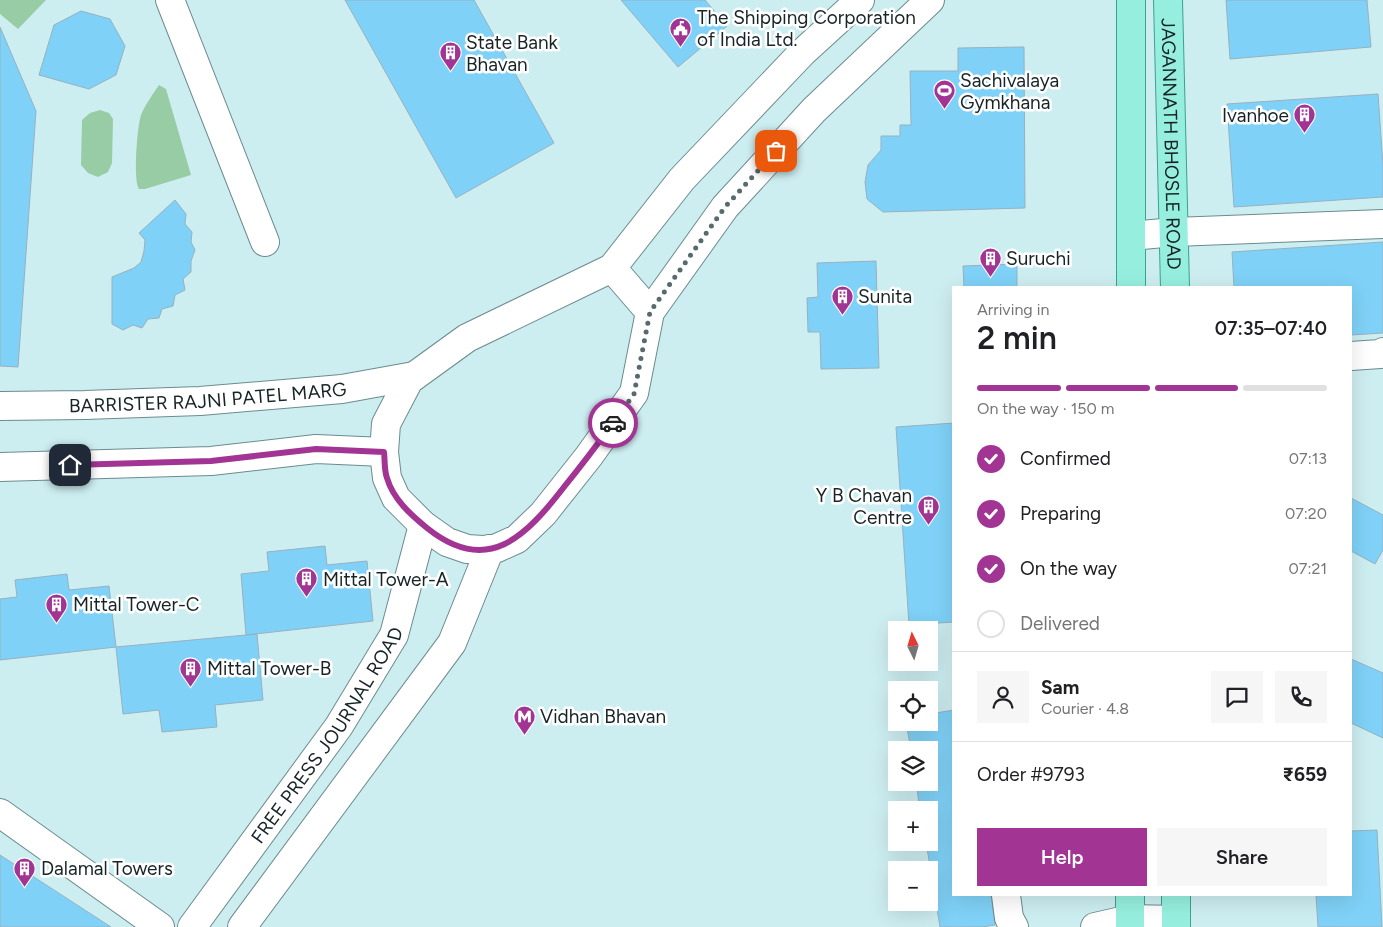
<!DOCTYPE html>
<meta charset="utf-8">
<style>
body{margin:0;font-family:Figtree,sans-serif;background:#f6f6f6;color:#202124;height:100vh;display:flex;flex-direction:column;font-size:19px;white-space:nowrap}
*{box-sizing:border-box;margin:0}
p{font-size:16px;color:#757577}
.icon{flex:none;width:28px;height:28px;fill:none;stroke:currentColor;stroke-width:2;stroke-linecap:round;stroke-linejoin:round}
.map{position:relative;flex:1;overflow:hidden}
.side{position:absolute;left:952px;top:286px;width:400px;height:610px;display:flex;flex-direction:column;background:#fff;border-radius:0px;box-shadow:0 5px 20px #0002}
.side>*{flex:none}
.needle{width:32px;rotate:355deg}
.tools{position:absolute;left:888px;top:621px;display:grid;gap:10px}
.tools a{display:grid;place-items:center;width:50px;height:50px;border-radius:0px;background:#fff;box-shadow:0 5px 20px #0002;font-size:25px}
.pin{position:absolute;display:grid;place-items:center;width:42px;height:42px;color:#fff;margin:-21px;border-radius:10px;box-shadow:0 2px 8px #0006}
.courier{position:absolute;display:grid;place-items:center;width:50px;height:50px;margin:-25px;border:4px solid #a23594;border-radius:50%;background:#fff;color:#222;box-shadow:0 1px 6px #0007}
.summary em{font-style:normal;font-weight:600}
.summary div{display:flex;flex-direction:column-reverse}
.summary{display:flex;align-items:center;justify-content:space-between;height:85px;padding:0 25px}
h1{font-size:32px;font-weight:600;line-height:38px}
.bar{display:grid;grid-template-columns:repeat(4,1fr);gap:8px 5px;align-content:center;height:60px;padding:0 25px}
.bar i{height:6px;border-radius:4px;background:#e0e0e0}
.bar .selected{background:#a23594}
.bar p{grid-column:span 4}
.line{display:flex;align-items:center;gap:12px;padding:0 25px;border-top:1px solid #e0e0e0}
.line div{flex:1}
.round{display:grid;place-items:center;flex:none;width:52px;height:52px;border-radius:0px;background:#f6f6f6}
ol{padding:0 25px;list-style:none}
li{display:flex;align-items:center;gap:15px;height:55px}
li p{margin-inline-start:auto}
li .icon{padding:5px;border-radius:50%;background:#a23594;color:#fff;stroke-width:4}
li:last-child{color:#757577}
li i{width:28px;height:28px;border:2px solid #e0e0e0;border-radius:50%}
.action{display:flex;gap:10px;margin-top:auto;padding:10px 25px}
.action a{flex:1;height:58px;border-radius:0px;background:#a23594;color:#fff;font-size:20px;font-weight:600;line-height:58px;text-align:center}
.action a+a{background:#f6f6f6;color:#202124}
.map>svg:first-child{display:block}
.green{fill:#98cca5}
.building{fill:#7fd1f7;stroke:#97b1bf}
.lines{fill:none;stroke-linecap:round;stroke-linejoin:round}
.minor-casing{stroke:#6c8b8e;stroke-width:30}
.major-casing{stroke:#3ca18f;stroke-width:30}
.minor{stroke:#fff;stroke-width:28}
.major{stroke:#96efde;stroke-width:28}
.done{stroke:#576b6c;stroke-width:5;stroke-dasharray:0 9}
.route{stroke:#a23594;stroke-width:6}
.labels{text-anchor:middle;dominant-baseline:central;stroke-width:5;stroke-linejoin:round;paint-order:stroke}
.poi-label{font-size:19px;fill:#172425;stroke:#fff;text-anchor:start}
.street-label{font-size:19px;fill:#172425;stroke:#fff}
</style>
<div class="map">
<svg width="1383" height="927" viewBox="0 0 1383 927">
<rect width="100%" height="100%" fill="#cdeef1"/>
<path class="green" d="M 0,0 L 46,0 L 18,29 L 0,14 Z
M 159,85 L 166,89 L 191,175 L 145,189 L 139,189 C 133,181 137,127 141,115 C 145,105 153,94 159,85 Z
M 100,110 L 109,113 L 113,119 L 112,163 L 108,172 L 98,177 L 88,173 L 81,165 L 82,120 L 90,113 Z"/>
<path class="building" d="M 345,0 L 474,0 L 554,143 L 456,198 Z
M 621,0 L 705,0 L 727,26 L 678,67 Z
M 1226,0 L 1367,0 L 1371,47 L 1230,59 Z
M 81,11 L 110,19 L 125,46 L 116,75 L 89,89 L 39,75 L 54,25 Z
M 0,27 L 36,111 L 18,367 L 0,366 Z
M 1024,47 L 1025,208 L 883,212 L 867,199 L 865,182 L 868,165 L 881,150 L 881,136 L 900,136 L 900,125 L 911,125 L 910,71 L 958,71 L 958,48 Z
M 1378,94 L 1383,165 L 1383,197 L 1234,207 L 1227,104 Z
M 175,200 L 186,214 L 185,224 L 192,232 L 191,242 L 195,250 L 191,261 L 191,272 L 183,279 L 185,290 L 175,295 L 173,306 L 162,309 L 159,318 L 148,319 L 142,328 L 133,325 L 123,330 L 112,324 L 112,277 L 134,268 L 141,262 L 144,251 L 145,240 L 139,233 Z
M 1383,242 L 1383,333 L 1351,335 L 1351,288 L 1234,288 L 1232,252 Z
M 876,261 L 879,368 L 821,369 L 820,332 L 808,332 L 807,298 L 818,297 L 817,263 Z
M 1017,264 L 1017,288 L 964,288 L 963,266 Z
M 954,423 L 954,622 L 909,625 L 896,427 Z
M 1351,498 L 1383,515 L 1383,550 L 1375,564 L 1351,551 Z
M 325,546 L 327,565 L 367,561 L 373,621 L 246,635 L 241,574 L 269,571 L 267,552 Z
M 67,574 L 69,590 L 109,586 L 116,647 L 0,660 L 0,599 L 17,597 L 15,580 Z
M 257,634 L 263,700 L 215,705 L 217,727 L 162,732 L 159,710 L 123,714 L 116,647 Z
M 1351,659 L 1383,673 L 1383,738 L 1351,723 Z
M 954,710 L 954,895 L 991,895 L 995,925 L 982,927 L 940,927 L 926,842 L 929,842 L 929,810 L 920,810 L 916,782 L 929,782 L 929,750 L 911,750 L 906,722 L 929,722 L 929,714 Z
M 1377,830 L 1382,927 L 1318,927 L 1316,895 L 1351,895 L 1351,831 Z
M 0,855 L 111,927 L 0,927 Z"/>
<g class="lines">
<defs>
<g id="minor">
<path d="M 170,0 L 265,242"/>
<path d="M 860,0 L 802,53 L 682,179 L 612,268 L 467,338 L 409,380 L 386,424 L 384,452 L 387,478 L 396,498 L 423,525 L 447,542 L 467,549 L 483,550 L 497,548 L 517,539 L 543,514 L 589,456 L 634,393 L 650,312 L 725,207 L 814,110 L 930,0"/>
<path d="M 1131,236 L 1174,232 L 1383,224"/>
<path d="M 612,268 L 650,312"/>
<path d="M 1351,356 L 1380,354 L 1383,352"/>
<path id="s1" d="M 0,406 L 85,405 L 200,401 L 342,389 L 414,376"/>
<path d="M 0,467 L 211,461 L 316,449 L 384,452"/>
<path d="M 0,813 L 160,927"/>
<path d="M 1006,895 L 1009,918 L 1014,927"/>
<path id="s2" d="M 192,927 L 339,726 L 394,635 L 423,525"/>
<path d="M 242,927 L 452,643 L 490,549"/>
<path d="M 1095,927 L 1130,919 L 1176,920"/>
</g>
<g id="major">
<path id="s3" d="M 1168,0 L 1175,288"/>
<path d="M 1131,288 L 1131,0"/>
<path d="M 1130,927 L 1130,895"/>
<path d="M 1176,927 L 1176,895"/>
</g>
</defs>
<use href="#minor" class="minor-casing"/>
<use href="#major" class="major-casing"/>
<use href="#minor" class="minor"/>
<use href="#major" class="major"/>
</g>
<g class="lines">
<path class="done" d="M 613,423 L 634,394 L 650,312 L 725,207 L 776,151"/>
<path class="route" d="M 70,465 L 211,461 L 316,449 L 384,452 C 385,460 384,470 387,478 C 393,499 411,515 427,528 C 488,577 526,536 564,487 C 581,466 597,445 613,423"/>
</g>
<defs>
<symbol id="civic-pin" viewBox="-11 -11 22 30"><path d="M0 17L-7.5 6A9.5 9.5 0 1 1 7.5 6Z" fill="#a23594" stroke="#fff"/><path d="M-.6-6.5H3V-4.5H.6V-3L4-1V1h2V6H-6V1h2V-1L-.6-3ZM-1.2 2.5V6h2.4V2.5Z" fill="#fff"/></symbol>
<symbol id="building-pin" viewBox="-11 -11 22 30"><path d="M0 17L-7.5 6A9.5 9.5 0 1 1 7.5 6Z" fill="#a23594" stroke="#fff"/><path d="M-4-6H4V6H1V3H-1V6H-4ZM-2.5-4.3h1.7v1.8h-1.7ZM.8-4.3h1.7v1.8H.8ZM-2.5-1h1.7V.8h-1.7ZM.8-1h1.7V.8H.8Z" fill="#fff"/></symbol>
<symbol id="stadium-pin" viewBox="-11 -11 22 30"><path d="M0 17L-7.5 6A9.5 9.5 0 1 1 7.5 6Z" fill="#a23594" stroke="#fff"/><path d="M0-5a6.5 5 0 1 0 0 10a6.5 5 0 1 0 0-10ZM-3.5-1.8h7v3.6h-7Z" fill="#fff"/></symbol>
<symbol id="metro-pin" viewBox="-11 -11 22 30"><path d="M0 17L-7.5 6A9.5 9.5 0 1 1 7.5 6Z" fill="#a23594" stroke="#fff"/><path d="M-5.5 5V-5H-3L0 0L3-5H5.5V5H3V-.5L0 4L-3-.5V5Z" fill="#fff"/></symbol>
</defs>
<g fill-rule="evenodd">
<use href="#civic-pin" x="668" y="16" width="25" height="34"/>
<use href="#building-pin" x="438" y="40" width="25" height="34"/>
<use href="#stadium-pin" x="932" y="78" width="25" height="34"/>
<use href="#building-pin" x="1292" y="102" width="25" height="34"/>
<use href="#building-pin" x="978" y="246" width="25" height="34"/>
<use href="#building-pin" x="830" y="284" width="25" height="34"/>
<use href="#building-pin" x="916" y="494" width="25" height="34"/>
<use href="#building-pin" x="294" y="566" width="25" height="34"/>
<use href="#building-pin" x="44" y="592" width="25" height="34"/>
<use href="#building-pin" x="178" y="656" width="25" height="34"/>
<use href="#metro-pin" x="512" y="704" width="25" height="34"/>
<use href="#building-pin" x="12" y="856" width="25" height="34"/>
</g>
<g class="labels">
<g class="poi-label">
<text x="697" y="17">The Shipping Corporation<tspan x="697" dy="22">of India Ltd.</tspan></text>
<text x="466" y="42">State Bank<tspan x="466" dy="22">Bhavan</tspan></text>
<text x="960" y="80">Sachivalaya<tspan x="960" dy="22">Gymkhana</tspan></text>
<text x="1289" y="115" text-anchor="end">Ivanhoe</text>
<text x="1006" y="258">Suruchi</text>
<text x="858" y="296">Sunita</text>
<text x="912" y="495" text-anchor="end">Y B Chavan<tspan x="912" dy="22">Centre</tspan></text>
<text x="323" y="579">Mittal Tower-A</text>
<text x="73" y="604">Mittal Tower-C</text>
<text x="207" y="668">Mittal Tower-B</text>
<text x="540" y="716">Vidhan Bhavan</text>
<text x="41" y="868">Dalamal Towers</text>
</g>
<g class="street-label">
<text stroke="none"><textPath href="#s3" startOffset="144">JAGANNATH BHOSLE ROAD</textPath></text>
<text stroke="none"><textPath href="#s1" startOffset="208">BARRISTER RAJNI PATEL MARG</textPath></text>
<text stroke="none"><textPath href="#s2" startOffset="235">FREE PRESS JOURNAL ROAD</textPath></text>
</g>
</g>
</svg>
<div class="tools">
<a><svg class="needle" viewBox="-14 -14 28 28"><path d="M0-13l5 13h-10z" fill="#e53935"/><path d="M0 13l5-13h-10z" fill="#757577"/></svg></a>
<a><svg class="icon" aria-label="locate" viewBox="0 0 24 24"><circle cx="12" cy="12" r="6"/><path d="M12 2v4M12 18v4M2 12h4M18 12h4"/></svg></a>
<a><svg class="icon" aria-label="layers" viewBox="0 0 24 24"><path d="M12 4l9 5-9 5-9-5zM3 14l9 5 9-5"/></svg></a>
<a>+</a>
<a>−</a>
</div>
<div class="pin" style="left:776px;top:151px;background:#ea580c"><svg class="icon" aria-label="bag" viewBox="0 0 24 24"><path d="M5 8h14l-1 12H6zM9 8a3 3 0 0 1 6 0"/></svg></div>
<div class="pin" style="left:70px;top:465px;background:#1f2937"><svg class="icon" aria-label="home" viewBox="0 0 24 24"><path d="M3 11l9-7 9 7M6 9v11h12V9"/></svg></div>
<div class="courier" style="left:613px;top:423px"><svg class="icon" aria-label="car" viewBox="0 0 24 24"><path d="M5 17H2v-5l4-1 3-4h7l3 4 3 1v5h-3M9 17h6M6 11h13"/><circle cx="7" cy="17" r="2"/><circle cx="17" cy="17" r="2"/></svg></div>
<section class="side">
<div class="summary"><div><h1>2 min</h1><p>Arriving in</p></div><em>07:35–07:40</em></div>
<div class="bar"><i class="selected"></i><i class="selected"></i><i class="selected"></i><i></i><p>On the way · 150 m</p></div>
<ol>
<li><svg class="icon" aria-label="check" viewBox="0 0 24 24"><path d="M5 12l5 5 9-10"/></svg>Confirmed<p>07:13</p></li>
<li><svg class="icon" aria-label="check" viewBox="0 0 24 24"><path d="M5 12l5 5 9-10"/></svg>Preparing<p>07:20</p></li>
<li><svg class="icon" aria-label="check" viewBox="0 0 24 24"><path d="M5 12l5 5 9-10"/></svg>On the way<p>07:21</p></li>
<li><i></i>Delivered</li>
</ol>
<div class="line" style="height:90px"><a class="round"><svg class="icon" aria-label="person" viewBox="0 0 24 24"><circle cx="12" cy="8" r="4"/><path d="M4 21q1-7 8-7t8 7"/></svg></a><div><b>Sam</b><p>Courier · 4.8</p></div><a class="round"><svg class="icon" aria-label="chat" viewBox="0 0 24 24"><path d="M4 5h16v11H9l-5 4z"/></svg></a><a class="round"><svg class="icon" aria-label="phone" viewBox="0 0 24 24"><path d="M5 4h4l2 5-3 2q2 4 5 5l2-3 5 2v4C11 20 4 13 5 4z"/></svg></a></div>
<div class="line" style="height:65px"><div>Order #9793</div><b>₹659</b></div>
<div class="action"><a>Help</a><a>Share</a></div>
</section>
</div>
